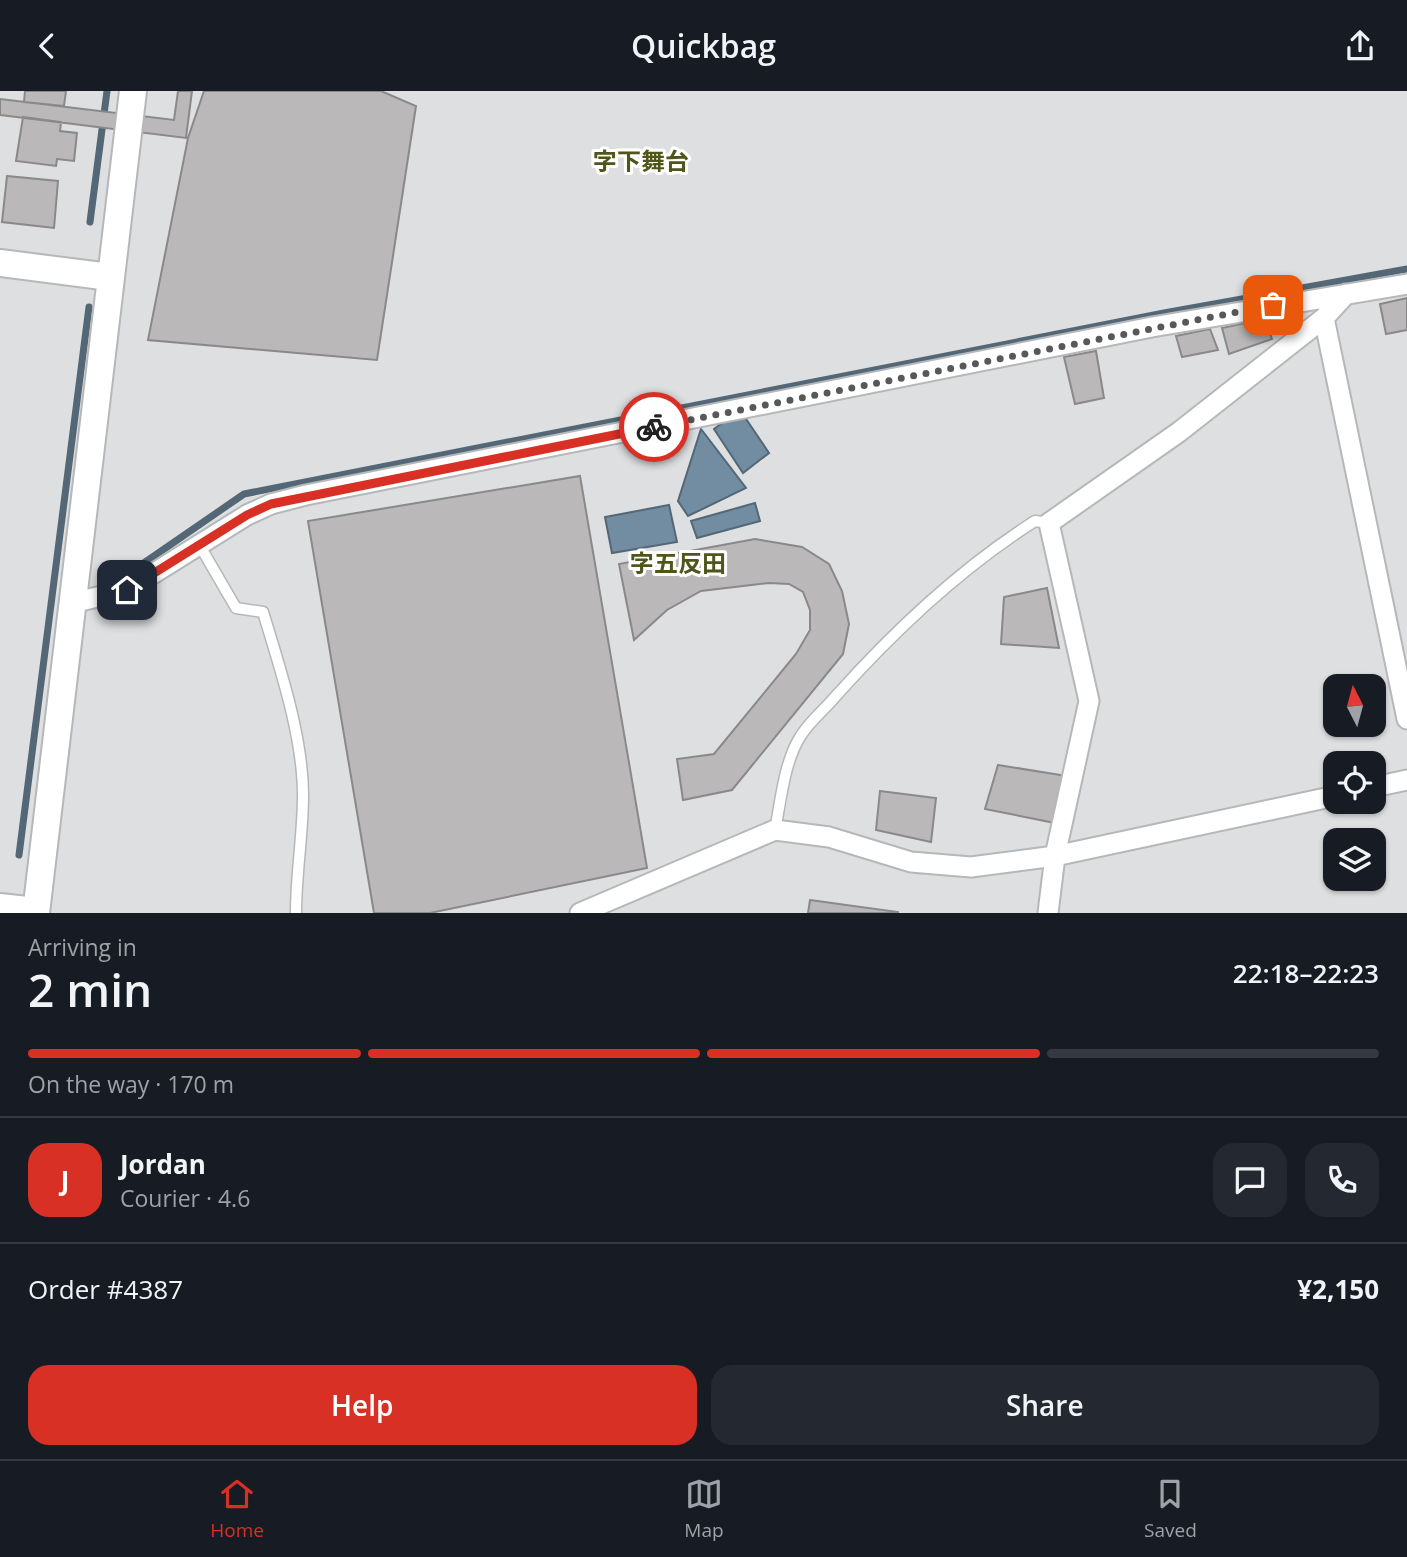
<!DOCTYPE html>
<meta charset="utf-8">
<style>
body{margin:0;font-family:"Open Sans","Noto Sans JP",sans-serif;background:#242831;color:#f1f3f6;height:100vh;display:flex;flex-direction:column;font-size:26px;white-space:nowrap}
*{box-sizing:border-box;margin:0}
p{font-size:23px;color:#9ea1a6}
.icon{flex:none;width:38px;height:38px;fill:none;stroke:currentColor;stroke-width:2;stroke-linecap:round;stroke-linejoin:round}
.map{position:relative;height:822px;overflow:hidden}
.details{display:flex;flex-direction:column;background:#171b24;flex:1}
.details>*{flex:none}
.needle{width:46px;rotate:354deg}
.tools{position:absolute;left:1323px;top:583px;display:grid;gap:14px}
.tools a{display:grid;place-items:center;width:63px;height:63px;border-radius:14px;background:#171b24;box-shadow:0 2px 5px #0004;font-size:35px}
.pin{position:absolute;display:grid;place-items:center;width:60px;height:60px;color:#fff;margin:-30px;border-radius:14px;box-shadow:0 4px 10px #0006}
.courier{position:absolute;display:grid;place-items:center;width:70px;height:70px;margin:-35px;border:5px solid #d93025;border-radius:50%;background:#fff;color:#222;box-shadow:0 2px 9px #0007}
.headline em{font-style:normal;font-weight:600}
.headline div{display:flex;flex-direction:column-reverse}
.headline{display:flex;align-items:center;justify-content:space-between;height:119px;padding:0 28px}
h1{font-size:46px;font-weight:600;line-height:52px}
.bar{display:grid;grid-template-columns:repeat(4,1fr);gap:10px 7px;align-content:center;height:84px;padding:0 28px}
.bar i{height:9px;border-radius:5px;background:#363941}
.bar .on{background:#d93025}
.bar p{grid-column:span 4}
.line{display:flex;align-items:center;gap:18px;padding:0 28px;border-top:2px solid #363941}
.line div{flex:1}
.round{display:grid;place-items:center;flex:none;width:74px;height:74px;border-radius:21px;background:#242831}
.primary-button{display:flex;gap:14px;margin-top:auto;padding:14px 28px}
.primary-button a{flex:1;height:80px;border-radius:21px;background:#d93025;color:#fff;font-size:28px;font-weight:600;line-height:80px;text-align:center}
.primary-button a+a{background:#242831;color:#f1f3f6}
header{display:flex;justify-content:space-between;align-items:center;height:91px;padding:0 28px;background:#171b24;font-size:32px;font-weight:600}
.tabs{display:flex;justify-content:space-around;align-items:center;height:98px;border-top:2px solid #363941;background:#171b24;font-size:19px;color:#9ea1a6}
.tabs a{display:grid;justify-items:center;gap:4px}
.tabs .on{color:#d93025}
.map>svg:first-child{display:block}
.water{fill:#728da1;stroke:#546776;stroke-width:2}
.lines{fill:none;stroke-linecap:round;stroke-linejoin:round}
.stream{stroke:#546776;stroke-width:7}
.building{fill:#bab8b8;stroke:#8a8889;stroke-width:2}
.lane-casing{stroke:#b6b7b9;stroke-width:13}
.street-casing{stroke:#b6b7b9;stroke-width:23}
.secondary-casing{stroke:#b6b7b9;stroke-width:30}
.lane{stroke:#fff;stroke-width:10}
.street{stroke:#fff;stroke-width:19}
.secondary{stroke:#fff;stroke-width:26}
.done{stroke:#575859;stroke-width:7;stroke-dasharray:0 12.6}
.route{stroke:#d93025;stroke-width:9}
.labels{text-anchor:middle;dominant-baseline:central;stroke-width:6;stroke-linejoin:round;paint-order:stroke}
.quarter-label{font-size:24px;font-weight:bold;fill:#50551a;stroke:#fff}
</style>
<header><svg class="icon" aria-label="back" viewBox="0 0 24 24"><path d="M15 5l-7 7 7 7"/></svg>Quickbag<svg class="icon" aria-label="share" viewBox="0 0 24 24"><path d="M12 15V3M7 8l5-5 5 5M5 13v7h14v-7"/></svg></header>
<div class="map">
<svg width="1407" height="822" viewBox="0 0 1407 822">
<rect width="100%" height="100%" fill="#dddfe0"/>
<path class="water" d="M 740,319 L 769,362 L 743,382 L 714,338 Z
M 701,338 L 746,397 L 688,425 L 678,410 Z
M 755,412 L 760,430 L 697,447 L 691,430 Z
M 669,414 L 677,451 L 612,462 L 605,426 Z"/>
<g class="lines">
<path class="stream" d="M 90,131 L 107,0
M 120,478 L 138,476 L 244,403 L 1164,222 L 1407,178
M 19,764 L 89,216"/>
</g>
<path class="building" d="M 25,0 L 66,0 L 64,15 L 24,11 Z
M 178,0 L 192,0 L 186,47 L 0,24 L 0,8 L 174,29 Z
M 204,0 L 381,0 L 416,15 L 377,269 L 148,249 L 188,47 Z
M 23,26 L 61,31 L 60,40 L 77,42 L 74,70 L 57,68 L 56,75 L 16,70 Z
M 7,85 L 58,90 L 54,137 L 2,131 Z
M 1407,207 L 1407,239 L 1386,243 L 1380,213 Z
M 1264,228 L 1272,248 L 1229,263 L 1222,237 Z
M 1210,238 L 1218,259 L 1182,266 L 1176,245 Z
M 1096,260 L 1104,307 L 1075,313 L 1064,266 Z
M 580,385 L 647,777 L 430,822 L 374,822 L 308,430 Z
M 755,448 L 802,456 L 829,473 L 842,500 L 849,533 L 843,563 L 732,699 L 683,709 L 677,668 L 714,663 L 796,563 L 810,539 L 810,519 L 803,501 L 789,493 L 769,492 L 701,500 L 667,519 L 634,549 L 619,473 Z
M 1047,497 L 1059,557 L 1001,553 L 1004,506 Z
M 998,674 L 1067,685 L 1055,732 L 985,718 Z
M 880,700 L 936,707 L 931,751 L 876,739 Z
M 810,809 L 898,821 L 898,822 L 808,822 Z"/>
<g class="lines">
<defs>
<path id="lane" d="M 200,455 L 236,517 L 263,521 C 280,577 303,646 303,704 C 303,744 296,782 296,822
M 775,739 C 781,709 784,672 800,646 C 808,632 824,619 835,606 C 893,541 961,477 1035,430 L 1049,432"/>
<path id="street" d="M 1324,227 L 1407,628
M 72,512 L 127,499 L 247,424 L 271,413 L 306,404 L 1152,236 L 1407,193
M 1374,696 L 1407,689
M 580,822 L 775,739 L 829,746 L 911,771 L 971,776 L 1055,765 L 1335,705
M 1048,822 L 1055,765 L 1089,610 L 1049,432 L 1179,341 L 1324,227 L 1346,203"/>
<path id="secondary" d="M 0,172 L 110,186
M 0,816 L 36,820
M 36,822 L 133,0"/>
</defs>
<use href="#lane" class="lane-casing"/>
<use href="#street" class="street-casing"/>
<use href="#secondary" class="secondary-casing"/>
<use href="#lane" class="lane"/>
<use href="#street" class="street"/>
<use href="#secondary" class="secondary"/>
</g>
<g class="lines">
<path class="done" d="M 654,336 L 1273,214"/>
<path class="route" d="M 127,499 L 247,424 L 271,413 L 654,336"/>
</g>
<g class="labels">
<g class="quarter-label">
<text x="641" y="69">字下舞台</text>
<text x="678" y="471">字五反田</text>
</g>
</g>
</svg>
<div class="tools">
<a><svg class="needle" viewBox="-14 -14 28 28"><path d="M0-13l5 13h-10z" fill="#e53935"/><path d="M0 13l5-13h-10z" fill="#9ea1a6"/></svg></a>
<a><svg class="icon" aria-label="locate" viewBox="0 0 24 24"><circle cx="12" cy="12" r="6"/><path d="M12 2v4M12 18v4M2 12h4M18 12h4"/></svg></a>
<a><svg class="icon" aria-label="layers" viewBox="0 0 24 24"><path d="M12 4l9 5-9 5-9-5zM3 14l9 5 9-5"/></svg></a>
</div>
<div class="pin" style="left:1273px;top:214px;background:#ea580c"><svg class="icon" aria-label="bag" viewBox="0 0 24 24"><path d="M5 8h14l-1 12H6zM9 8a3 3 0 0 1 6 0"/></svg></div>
<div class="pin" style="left:127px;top:499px;background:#1f2937"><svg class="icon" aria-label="home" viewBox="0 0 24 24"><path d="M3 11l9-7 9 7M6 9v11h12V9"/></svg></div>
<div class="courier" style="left:654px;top:336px"><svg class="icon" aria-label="bike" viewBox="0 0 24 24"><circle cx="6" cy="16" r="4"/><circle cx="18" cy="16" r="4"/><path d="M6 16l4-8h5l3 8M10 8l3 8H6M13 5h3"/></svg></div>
</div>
<section class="details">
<div class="headline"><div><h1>2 min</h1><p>Arriving in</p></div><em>22:18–22:23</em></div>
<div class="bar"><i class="on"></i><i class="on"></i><i class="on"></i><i></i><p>On the way · 170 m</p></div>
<div class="line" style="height:126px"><b class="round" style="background:#d93025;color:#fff">J</b><div><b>Jordan</b><p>Courier · 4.6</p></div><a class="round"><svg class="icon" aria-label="chat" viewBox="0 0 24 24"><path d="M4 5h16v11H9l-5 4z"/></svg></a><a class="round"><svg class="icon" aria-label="phone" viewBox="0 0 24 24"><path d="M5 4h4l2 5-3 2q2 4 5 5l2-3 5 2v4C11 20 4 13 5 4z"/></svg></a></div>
<div class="line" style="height:91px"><div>Order #4387</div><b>¥2,150</b></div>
<div class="primary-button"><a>Help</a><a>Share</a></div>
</section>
<nav class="tabs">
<a class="on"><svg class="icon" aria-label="home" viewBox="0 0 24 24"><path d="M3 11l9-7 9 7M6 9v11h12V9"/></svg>Home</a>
<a><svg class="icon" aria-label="map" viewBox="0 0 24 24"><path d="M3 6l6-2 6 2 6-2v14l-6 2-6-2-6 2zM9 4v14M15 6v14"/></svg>Map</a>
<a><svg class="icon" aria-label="saved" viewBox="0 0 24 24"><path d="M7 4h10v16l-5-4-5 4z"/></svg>Saved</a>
</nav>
